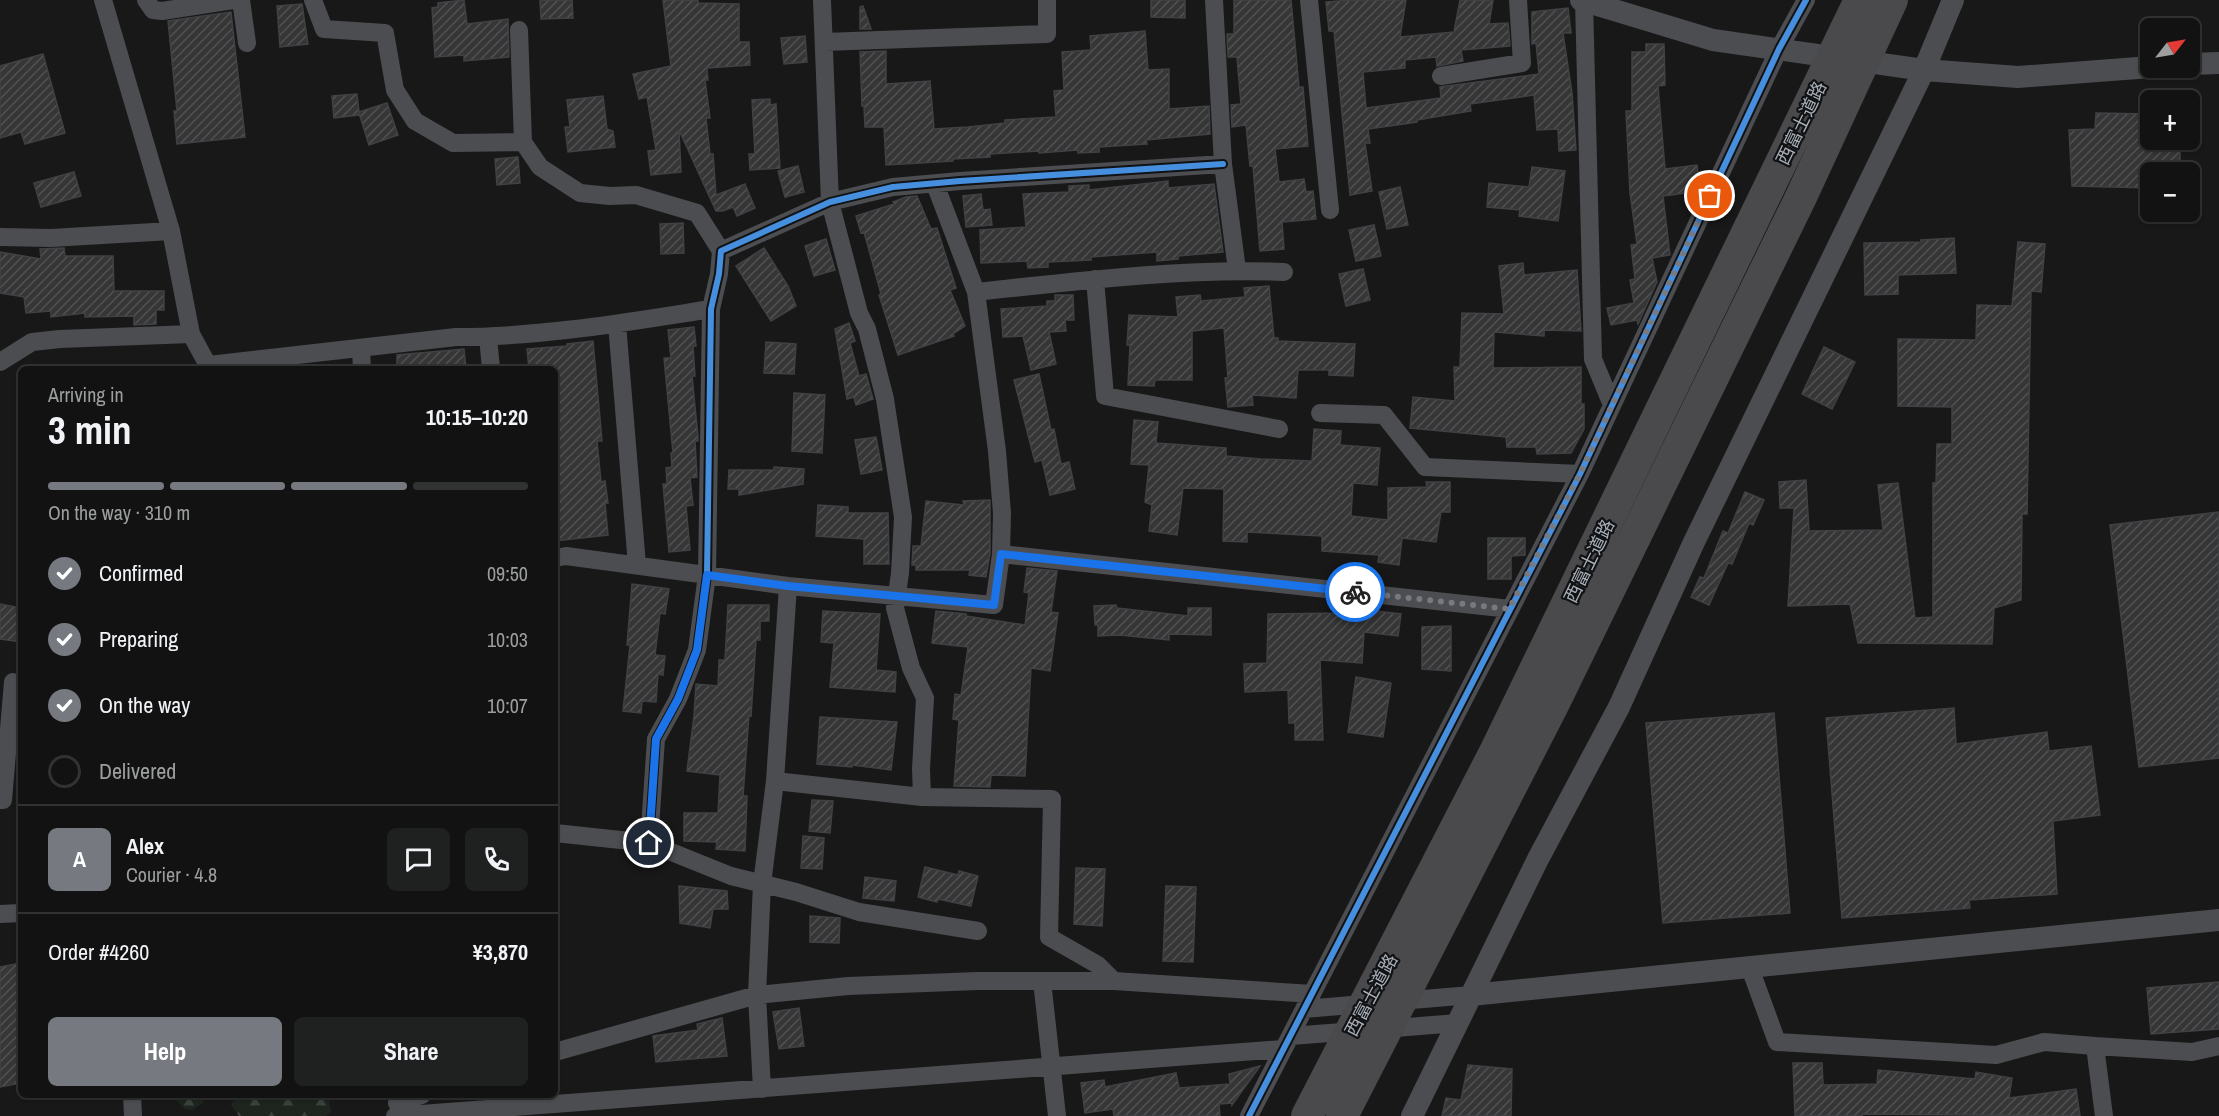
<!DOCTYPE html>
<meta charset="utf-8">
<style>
body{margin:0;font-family:"Archivo Narrow","Noto Sans JP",sans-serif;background:#1f2020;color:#f1f3f6;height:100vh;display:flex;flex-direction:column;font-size:22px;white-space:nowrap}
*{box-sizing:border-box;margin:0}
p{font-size:20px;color:#9c9e9f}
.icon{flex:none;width:33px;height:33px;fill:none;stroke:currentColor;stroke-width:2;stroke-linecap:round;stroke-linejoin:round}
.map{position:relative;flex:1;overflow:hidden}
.details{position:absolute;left:18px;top:366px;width:540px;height:732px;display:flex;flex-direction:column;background:#121212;border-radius:9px;box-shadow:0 2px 4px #0004,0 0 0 2px #313232}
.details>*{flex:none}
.needle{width:39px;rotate:59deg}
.buttons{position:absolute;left:2140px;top:18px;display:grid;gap:12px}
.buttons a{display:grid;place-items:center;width:60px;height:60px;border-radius:9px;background:#121212;box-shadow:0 2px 4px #0004,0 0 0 2px #313232;font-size:30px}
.pin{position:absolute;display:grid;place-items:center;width:51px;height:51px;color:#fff;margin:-26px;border:3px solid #fff;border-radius:50%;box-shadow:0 2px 6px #0007}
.courier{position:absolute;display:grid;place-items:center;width:60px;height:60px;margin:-30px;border:4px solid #1a73e8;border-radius:50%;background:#fff;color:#222;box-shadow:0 2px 8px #0007}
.headline em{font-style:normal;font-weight:800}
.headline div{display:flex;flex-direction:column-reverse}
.headline{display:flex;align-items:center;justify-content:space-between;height:102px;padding:0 30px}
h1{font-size:39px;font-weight:800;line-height:45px}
.bar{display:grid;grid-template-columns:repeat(4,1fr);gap:9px 6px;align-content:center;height:72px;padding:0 30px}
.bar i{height:8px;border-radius:4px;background:#313232}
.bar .active{background:#767a80}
.bar p{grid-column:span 4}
.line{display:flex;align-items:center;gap:15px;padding:0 30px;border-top:2px solid #313232}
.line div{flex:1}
.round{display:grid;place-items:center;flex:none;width:63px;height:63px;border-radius:9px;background:#1f2020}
ol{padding:0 30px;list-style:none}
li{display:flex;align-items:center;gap:18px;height:66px}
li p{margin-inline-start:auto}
li .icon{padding:6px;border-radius:50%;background:#767a80;color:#fff;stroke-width:4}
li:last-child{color:#9c9e9f}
li i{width:33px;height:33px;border:3px solid #313232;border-radius:50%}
.action{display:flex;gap:12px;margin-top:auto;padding:12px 30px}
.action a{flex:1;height:69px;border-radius:9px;background:#767a80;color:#fff;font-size:24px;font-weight:800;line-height:69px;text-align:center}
.action a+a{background:#1f2020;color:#f1f3f6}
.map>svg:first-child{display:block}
.forest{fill:url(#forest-firs)}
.building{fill:url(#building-hatch);stroke:#404144;stroke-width:1.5}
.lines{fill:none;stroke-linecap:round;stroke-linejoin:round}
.minor{stroke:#4c4d51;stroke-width:18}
.tertiary{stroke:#4c4d51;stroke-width:22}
.motorway{stroke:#4a4a4d;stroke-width:32}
.cycleway-casing{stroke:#111214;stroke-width:10}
.cycleway{stroke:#468fdf;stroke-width:6}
.done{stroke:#767a80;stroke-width:6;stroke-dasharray:0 10.8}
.route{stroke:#1a73e8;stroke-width:8}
.labels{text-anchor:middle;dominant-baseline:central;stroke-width:4.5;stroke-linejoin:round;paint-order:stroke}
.street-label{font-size:18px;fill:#a9afb8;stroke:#111214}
</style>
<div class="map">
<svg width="2219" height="1116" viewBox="0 0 2219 1116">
<defs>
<pattern id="forest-firs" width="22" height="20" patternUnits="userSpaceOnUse" patternTransform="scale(1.5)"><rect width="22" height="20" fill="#1d251e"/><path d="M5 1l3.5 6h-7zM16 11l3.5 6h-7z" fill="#3b423d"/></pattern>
<pattern id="building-hatch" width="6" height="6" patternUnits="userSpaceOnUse" patternTransform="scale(1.5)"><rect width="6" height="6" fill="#363637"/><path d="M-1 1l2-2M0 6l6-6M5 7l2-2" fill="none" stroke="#505152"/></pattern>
</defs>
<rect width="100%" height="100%" fill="#181818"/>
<path class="forest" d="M 173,1095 L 205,1095 L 203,1103 L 192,1110 L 183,1108 Z
M 237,1095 L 328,1095 L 331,1112 L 326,1116 L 239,1116 L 231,1105 Z"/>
<path class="building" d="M 464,0 L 467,24 L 508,19 L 509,57 L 464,61 L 464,55 L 435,57 L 432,8 L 438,7 L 438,3 Z
M 540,0 L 572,0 L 573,18 L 541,19 Z
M 663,0 L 698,0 L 698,3 L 739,4 L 739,42 L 749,42 L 750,65 L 707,68 L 708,80 L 705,80 L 710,118 L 706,118 L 710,154 L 713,154 L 716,195 L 745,184 L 755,208 L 737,216 L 733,207 L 723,211 L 716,211 L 679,130 L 681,172 L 651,175 L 648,151 L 656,150 L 647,97 L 639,99 L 633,74 L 671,66 Z
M 1151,0 L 1185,0 L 1185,18 L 1151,17 Z
M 1234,0 L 1291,0 L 1299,87 L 1303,87 L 1308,146 L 1275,149 L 1279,182 L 1304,179 L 1306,192 L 1313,191 L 1316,219 L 1282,222 L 1284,249 L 1260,251 L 1253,166 L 1250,166 L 1246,125 L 1232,127 L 1231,105 L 1241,104 L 1237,57 L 1228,57 L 1227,34 L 1234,34 Z
M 1353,0 L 1406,0 L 1400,37 L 1454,32 L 1460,0 L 1493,0 L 1489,24 L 1508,23 L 1510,46 L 1461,50 L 1463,61 L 1437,66 L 1436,57 L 1405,60 L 1405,68 L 1363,72 L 1366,108 L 1441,98 L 1440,87 L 1539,74 L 1536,43 L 1532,44 L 1532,12 L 1568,8 L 1571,33 L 1563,33 L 1572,93 L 1576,150 L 1559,151 L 1558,129 L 1537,130 L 1534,95 L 1470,104 L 1471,111 L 1417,120 L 1417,122 L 1368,129 L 1370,143 L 1365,143 L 1372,191 L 1350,195 L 1334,31 L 1329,31 L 1326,2 Z
M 302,4 L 308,44 L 280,47 L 277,6 Z
M 863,6 L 871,29 L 860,29 L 860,7 Z
M 231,12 L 245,137 L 177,144 L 174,111 L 177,111 L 168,21 Z
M 1145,31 L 1148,70 L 1169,69 L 1169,109 L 1209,106 L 1210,134 L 1146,140 L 1147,144 L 1099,147 L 1099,152 L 1078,153 L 1078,150 L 1039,153 L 1039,151 L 990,154 L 990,157 L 953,159 L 953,161 L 886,165 L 884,127 L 865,127 L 864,106 L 862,106 L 860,52 L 886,51 L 886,84 L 930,81 L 934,129 L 968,127 L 1005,123 L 1005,120 L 1056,117 L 1054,91 L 1064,90 L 1062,52 L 1091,50 L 1090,36 Z
M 805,36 L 807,62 L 784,64 L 781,38 Z
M 1646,44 L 1664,44 L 1665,85 L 1658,86 L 1665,169 L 1697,165 L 1700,191 L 1663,196 L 1670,255 L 1652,258 L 1657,282 L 1638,324 L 1637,320 L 1611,325 L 1607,308 L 1634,303 L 1630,280 L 1635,279 L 1631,245 L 1637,244 L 1630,193 L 1626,111 L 1632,111 L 1632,52 L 1646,52 Z
M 43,54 L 65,133 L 25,144 L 21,132 L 0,138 L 0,66 Z
M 357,94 L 359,112 L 387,103 L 398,135 L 369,145 L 359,113 L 359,115 L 334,118 L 332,96 Z
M 603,96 L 607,129 L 613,131 L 615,147 L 568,152 L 565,127 L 570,127 L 567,100 Z
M 770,99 L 770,105 L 776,104 L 780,168 L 750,170 L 749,154 L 755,154 L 752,100 Z
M 2096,113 L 2151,114 L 2151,140 L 2180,140 L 2180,172 L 2151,172 L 2151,188 L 2072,186 L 2069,130 L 2095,129 Z
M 518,157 L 520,183 L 497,185 L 495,159 Z
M 798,166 L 804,192 L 785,197 L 778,171 Z
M 1532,167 L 1565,171 L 1558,221 L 1519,216 L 1520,210 L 1487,207 L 1489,183 L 1529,187 Z
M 74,172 L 81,196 L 41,207 L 34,183 Z
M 1168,181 L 1168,188 L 1214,184 L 1223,252 L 1178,256 L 1178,259 L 1157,261 L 1157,252 L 1091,257 L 1091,260 L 1048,262 L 1048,267 L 1028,268 L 1027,261 L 981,263 L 980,230 L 1026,227 L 1023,194 L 1069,192 L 1069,186 L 1089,185 L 1089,190 Z
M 1400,187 L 1408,225 L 1387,229 L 1379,192 Z
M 981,194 L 983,210 L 990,209 L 992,225 L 966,227 L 963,196 Z
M 917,196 L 931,229 L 937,228 L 956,288 L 950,290 L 965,326 L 953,334 L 954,336 L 898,355 L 879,295 L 881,294 L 864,232 L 861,233 L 856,216 L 894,204 L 893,202 L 906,197 Z
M 683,223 L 684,253 L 661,254 L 660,224 Z
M 1374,225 L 1381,256 L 1356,261 L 1349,230 Z
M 1954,238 L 1956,273 L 1898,275 L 1898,294 L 1865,295 L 1864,243 L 1921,242 L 1921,240 Z
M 826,239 L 835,270 L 814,276 L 805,246 Z
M 2018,242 L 2045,244 L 2041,292 L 2031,291 L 2027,514 L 2022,514 L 2021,600 L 1994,608 L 1992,644 L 1858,643 L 1850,604 L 1788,606 L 1794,508 L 1780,508 L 1779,482 L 1806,480 L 1809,531 L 1883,530 L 1878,485 L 1898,483 L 1915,618 L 1933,617 L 1933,483 L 1936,483 L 1937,444 L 1952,444 L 1952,407 L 1898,406 L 1898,339 L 1976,340 L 1977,305 L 2012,306 Z
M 64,248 L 65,256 L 113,256 L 114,291 L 164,291 L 164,310 L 156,310 L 156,324 L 134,325 L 134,316 L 85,317 L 85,313 L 51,317 L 51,311 L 26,313 L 24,297 L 0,293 L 0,252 L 41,259 L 40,249 Z
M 764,248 L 788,286 L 796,306 L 771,321 L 736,266 Z
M 1523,263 L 1524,275 L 1577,270 L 1581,331 L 1544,330 L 1544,336 L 1494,332 L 1493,368 L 1581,367 L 1581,404 L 1584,404 L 1584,429 L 1571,453 L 1537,454 L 1536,447 L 1507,447 L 1506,437 L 1410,428 L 1413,397 L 1455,401 L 1454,367 L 1460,367 L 1462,313 L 1504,314 L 1499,266 Z
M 1363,269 L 1370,300 L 1346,306 L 1339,274 Z
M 1269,286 L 1274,338 L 1278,338 L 1278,341 L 1355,344 L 1353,376 L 1329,375 L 1329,370 L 1298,370 L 1296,398 L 1252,395 L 1253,405 L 1228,407 L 1225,378 L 1228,378 L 1224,328 L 1192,331 L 1192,380 L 1155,380 L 1154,386 L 1128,385 L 1130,345 L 1127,345 L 1129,315 L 1178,317 L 1176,297 L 1200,295 L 1201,301 L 1245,297 L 1244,288 Z
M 1055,295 L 1073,295 L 1074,320 L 1065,320 L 1066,331 L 1049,332 L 1056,364 L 1031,370 L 1023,336 L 1003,337 L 1001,309 L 1047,306 L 1047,301 L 1055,301 Z
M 849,323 L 855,341 L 850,343 L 859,376 L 866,374 L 873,399 L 856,405 L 854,397 L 847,399 L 835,329 Z
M 694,327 L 696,346 L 693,346 L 695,376 L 692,376 L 698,437 L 698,441 L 695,441 L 697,477 L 690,478 L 693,505 L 686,506 L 690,550 L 669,552 L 663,484 L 667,484 L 666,468 L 672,467 L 671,453 L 673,453 L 664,358 L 671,358 L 668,330 Z
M 593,341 L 602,441 L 597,441 L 601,482 L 605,481 L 608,503 L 605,503 L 608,535 L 555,541 L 555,369 L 529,369 L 527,349 L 567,346 L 567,344 Z
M 766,342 L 796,344 L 794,374 L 764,373 Z
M 1824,347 L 1855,362 L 1832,409 L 1802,394 Z
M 464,349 L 466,369 L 397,369 L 397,355 Z
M 1039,374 L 1051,430 L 1054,429 L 1061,464 L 1069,462 L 1075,489 L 1050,495 L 1042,460 L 1035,462 L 1014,380 Z
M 794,393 L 825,395 L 822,453 L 792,451 Z
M 1134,420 L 1158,422 L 1156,443 L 1226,448 L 1226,456 L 1261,459 L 1312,461 L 1314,429 L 1341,431 L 1340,445 L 1380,448 L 1377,485 L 1353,483 L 1351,516 L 1388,520 L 1388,488 L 1427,487 L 1426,482 L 1450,482 L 1450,512 L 1441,512 L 1436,542 L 1402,538 L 1399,565 L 1378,562 L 1379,555 L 1322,551 L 1322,536 L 1247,532 L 1247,542 L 1223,541 L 1224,489 L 1183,488 L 1177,535 L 1149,531 L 1152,505 L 1145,502 L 1149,465 L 1131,464 Z
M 876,437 L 882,470 L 861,474 L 855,440 Z
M 774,467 L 804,469 L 803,484 L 739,495 L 739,489 L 728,489 L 729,470 L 774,470 Z
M 1745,492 L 1764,500 L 1753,525 L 1749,523 L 1732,564 L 1728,563 L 1709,605 L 1691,597 L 1700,577 L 1704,578 L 1723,531 L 1728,533 Z
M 990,500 L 990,553 L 986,577 L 969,575 L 970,570 L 916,570 L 916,565 L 912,565 L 913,546 L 921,546 L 926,501 L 964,505 L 963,501 Z
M 818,505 L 848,507 L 848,513 L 888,513 L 889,564 L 864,564 L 864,539 L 816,536 Z
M 2219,512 L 2219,758 L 2139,767 L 2110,525 Z
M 1488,538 L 1525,538 L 1525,555 L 1511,556 L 1511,579 L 1488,579 Z
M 1027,568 L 1057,571 L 1051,612 L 1058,613 L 1050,671 L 1031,668 L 1025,776 L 991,775 L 990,787 L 954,786 L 959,720 L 953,719 L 955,694 L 961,695 L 968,647 L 932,643 L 936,611 L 966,614 L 966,616 L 1025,625 L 1029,593 L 1024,592 Z
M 632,584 L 669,589 L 665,614 L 660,613 L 655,655 L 665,656 L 663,675 L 658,674 L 656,702 L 642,701 L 641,713 L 623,711 L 630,645 L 627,645 Z
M 0,604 L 21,608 L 21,642 L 0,639 Z
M 728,605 L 769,605 L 769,621 L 760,621 L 760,640 L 756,640 L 751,716 L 749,715 L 743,796 L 747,796 L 745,851 L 716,849 L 717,842 L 684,841 L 684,813 L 718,813 L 720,775 L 687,771 L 694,716 L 696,684 L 718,686 L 719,660 L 725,660 Z
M 1116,605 L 1117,608 L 1188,616 L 1188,608 L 1211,608 L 1211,635 L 1169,634 L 1169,640 L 1119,635 L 1098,636 L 1098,625 L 1095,625 L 1094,606 Z
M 1342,607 L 1401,614 L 1398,636 L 1364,632 L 1362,663 L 1320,660 L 1323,740 L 1295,740 L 1295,723 L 1289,723 L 1288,690 L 1245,692 L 1244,664 L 1267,663 L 1268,614 L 1341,613 Z
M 823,611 L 880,614 L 876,670 L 896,672 L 895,692 L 830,687 L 834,643 L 821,642 Z
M 1451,626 L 1451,671 L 1422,669 L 1422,627 Z
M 1356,677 L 1391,683 L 1383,737 L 1348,732 Z
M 1954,708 L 1956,744 L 2047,732 L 2049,751 L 2091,746 L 2100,815 L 2053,821 L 2057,894 L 1969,900 L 1970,908 L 1842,918 L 1826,718 Z
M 1774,713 L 1790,913 L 1663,923 L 1646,723 Z
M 820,717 L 897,722 L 891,770 L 852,765 L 852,767 L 817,764 Z
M 812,800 L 833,801 L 830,833 L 809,831 Z
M 803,836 L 824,838 L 822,869 L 801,868 Z
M 925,867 L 958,875 L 959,871 L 978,876 L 971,906 L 938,899 L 937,902 L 918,897 Z
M 1076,868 L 1105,869 L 1102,926 L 1074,924 Z
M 865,877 L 896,881 L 894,901 L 863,898 Z
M 679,886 L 727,891 L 728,909 L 713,909 L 710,928 L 680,923 Z
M 1166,886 L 1196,887 L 1193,962 L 1163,961 Z
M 810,916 L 840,918 L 839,943 L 810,942 Z
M 21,963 L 21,1083 L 0,1087 L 0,967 Z
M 2219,982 L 2219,1029 L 2151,1034 L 2147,988 Z
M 799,1008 L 804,1046 L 779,1049 L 773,1012 Z
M 722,1018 L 727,1056 L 656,1062 L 653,1036 L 698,1030 L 697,1024 Z
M 1793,1063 L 1822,1063 L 1823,1085 L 1877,1084 L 1878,1070 L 1975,1079 L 1976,1072 L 2012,1078 L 2009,1098 L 2076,1089 L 2080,1116 L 1862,1114 L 1862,1116 L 1795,1116 Z
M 1468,1065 L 1512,1069 L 1511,1116 L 1442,1116 L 1446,1098 L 1461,1100 Z
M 1260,1066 L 1232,1105 L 1232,1103 L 1219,1104 L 1220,1116 L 1114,1116 L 1113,1109 L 1085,1113 L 1081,1083 L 1104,1080 L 1105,1087 L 1176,1073 L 1179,1088 L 1230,1084 L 1229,1074 Z"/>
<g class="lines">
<path class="minor" d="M 103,0 L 171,231 L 191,334 L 210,369
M 146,0 L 153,10 L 162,11 L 233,0
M 241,0 L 247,43
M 313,0 L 324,29 L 385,33 L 395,90 L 415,121 L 453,143 L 523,142
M 1214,0 L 1223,164 L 1237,270
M 1309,0 L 1330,210
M 1584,0 L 1593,359 L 1612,405
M 519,30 L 523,142 L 540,167 L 580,193 L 610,196 L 636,195 L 697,213 L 721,251
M 824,42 L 1047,34 L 1047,0
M 1441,76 L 1522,63 L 1518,0
M 0,237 L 51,238 L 171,231
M 1095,279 L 1105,396 L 1279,429
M 976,292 C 1078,281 1181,268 1284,272
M 617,324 L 637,565
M 488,337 L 491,369
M 361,349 L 362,369
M 0,362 L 32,342 L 60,339 L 191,334
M 209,365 L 456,337 C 542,337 627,322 711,309
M 1320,413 L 1384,415 L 1425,467 L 1580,474
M 1001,554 L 1510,609
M 555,558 L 566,556 L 788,586 L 994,605 L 1001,554 L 1002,513 L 997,451 L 976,292 L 935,184
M 775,781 L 922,797 L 921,769 L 925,698 L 911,668 L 895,608 L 900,573 L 903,517 L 885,399 L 867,329 L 859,313 L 830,202 L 822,0
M 922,797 L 1052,799 L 1049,937 L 1098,965 L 1114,981
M 0,800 L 3,800 L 13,682
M 555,833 L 649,843 L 731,876 L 796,892 L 859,912 L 978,931
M 649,843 L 656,739 L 678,699 L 697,650 L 707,575 L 711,309 L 719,274 L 721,251 L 830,202 L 893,187 L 960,181 L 1223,164
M 0,914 L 21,913
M 1750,968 L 1777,1042 L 1996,1055 L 2044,1042 L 2095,1046 L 2104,1116
M 1042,981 L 1057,1116
M 1304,1009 L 1471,995
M 1382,1029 L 1458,1023
M 1291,1036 L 1355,1031
M 2095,1046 L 2192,1052 L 2219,1046
M 555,1052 L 757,995 L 848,986 L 978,981 L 1114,981 L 1312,994
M 762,1089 L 757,995 L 762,884 L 775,781 L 788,586
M 132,1095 L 133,1116
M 397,1103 L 422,1095
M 395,1116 L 1283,1049
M 1249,1116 L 1580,474 L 1779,49 L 1806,0"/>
<path class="tertiary" d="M 1581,0 L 1713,40 L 1924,70 L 2018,77 L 2151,67
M 2190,64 L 2219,63
M 1471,995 L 2219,920
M 1412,1116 L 1538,859 L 1619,707 L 1694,542 L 1924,70 L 1953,0"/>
<path class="motorway" d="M 1307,1116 L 1496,750 L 1860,0
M 1342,1116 L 1554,703 L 1801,197 L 1892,0"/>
<defs>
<path id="cycleway" d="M 649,843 L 656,739 L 678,699 L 697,650 L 707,575 L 711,309 L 719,274 L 721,251 L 830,202 L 893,187 L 960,181 L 1223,164
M 1249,1116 L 1580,474 L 1779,49 L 1806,0"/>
</defs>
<use href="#cycleway" class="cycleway-casing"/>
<use href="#cycleway" class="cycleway"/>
</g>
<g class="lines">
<path class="done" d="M 1355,592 L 1509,609 L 1580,474 L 1710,196"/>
<path class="route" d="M 649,843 L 656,739 L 678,699 L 697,650 L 707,575 L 788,586 L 994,605 L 1001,554 L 1355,592"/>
</g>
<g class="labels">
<g class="street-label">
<text transform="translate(1801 123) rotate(-64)">西富士道路</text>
<text transform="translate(1589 561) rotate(-64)">西富士道路</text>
<text transform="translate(1371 995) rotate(-62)">西富士道路</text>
</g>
</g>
</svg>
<div class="buttons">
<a><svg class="needle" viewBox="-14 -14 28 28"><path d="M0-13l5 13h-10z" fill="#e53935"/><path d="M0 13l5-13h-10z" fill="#9c9e9f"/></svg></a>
<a>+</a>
<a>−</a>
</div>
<div class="pin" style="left:1710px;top:196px;background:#ea580c"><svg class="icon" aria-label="bag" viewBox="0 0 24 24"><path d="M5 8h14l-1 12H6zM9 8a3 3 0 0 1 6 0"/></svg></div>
<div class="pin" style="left:649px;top:843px;background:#1f2937"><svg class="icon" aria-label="home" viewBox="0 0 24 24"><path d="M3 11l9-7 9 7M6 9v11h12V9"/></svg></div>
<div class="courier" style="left:1355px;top:592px"><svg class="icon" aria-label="bike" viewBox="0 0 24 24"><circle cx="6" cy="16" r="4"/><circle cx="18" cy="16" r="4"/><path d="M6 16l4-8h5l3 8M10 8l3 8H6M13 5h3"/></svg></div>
<section class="details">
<div class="headline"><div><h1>3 min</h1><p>Arriving in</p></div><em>10:15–10:20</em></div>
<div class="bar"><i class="active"></i><i class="active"></i><i class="active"></i><i></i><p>On the way · 310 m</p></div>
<ol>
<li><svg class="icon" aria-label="check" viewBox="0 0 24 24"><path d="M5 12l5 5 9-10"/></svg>Confirmed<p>09:50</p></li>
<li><svg class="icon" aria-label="check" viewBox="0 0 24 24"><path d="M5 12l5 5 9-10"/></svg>Preparing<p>10:03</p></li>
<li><svg class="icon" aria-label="check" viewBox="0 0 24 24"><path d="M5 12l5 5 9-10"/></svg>On the way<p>10:07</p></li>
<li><i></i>Delivered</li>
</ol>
<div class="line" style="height:108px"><b class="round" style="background:#767a80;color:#fff">A</b><div><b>Alex</b><p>Courier · 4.8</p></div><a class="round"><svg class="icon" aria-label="chat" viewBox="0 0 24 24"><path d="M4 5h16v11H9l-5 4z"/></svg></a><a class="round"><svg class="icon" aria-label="phone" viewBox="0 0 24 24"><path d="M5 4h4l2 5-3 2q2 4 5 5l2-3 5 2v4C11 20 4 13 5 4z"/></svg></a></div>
<div class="line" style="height:78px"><div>Order #4260</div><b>¥3,870</b></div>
<div class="action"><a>Help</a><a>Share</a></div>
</section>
</div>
